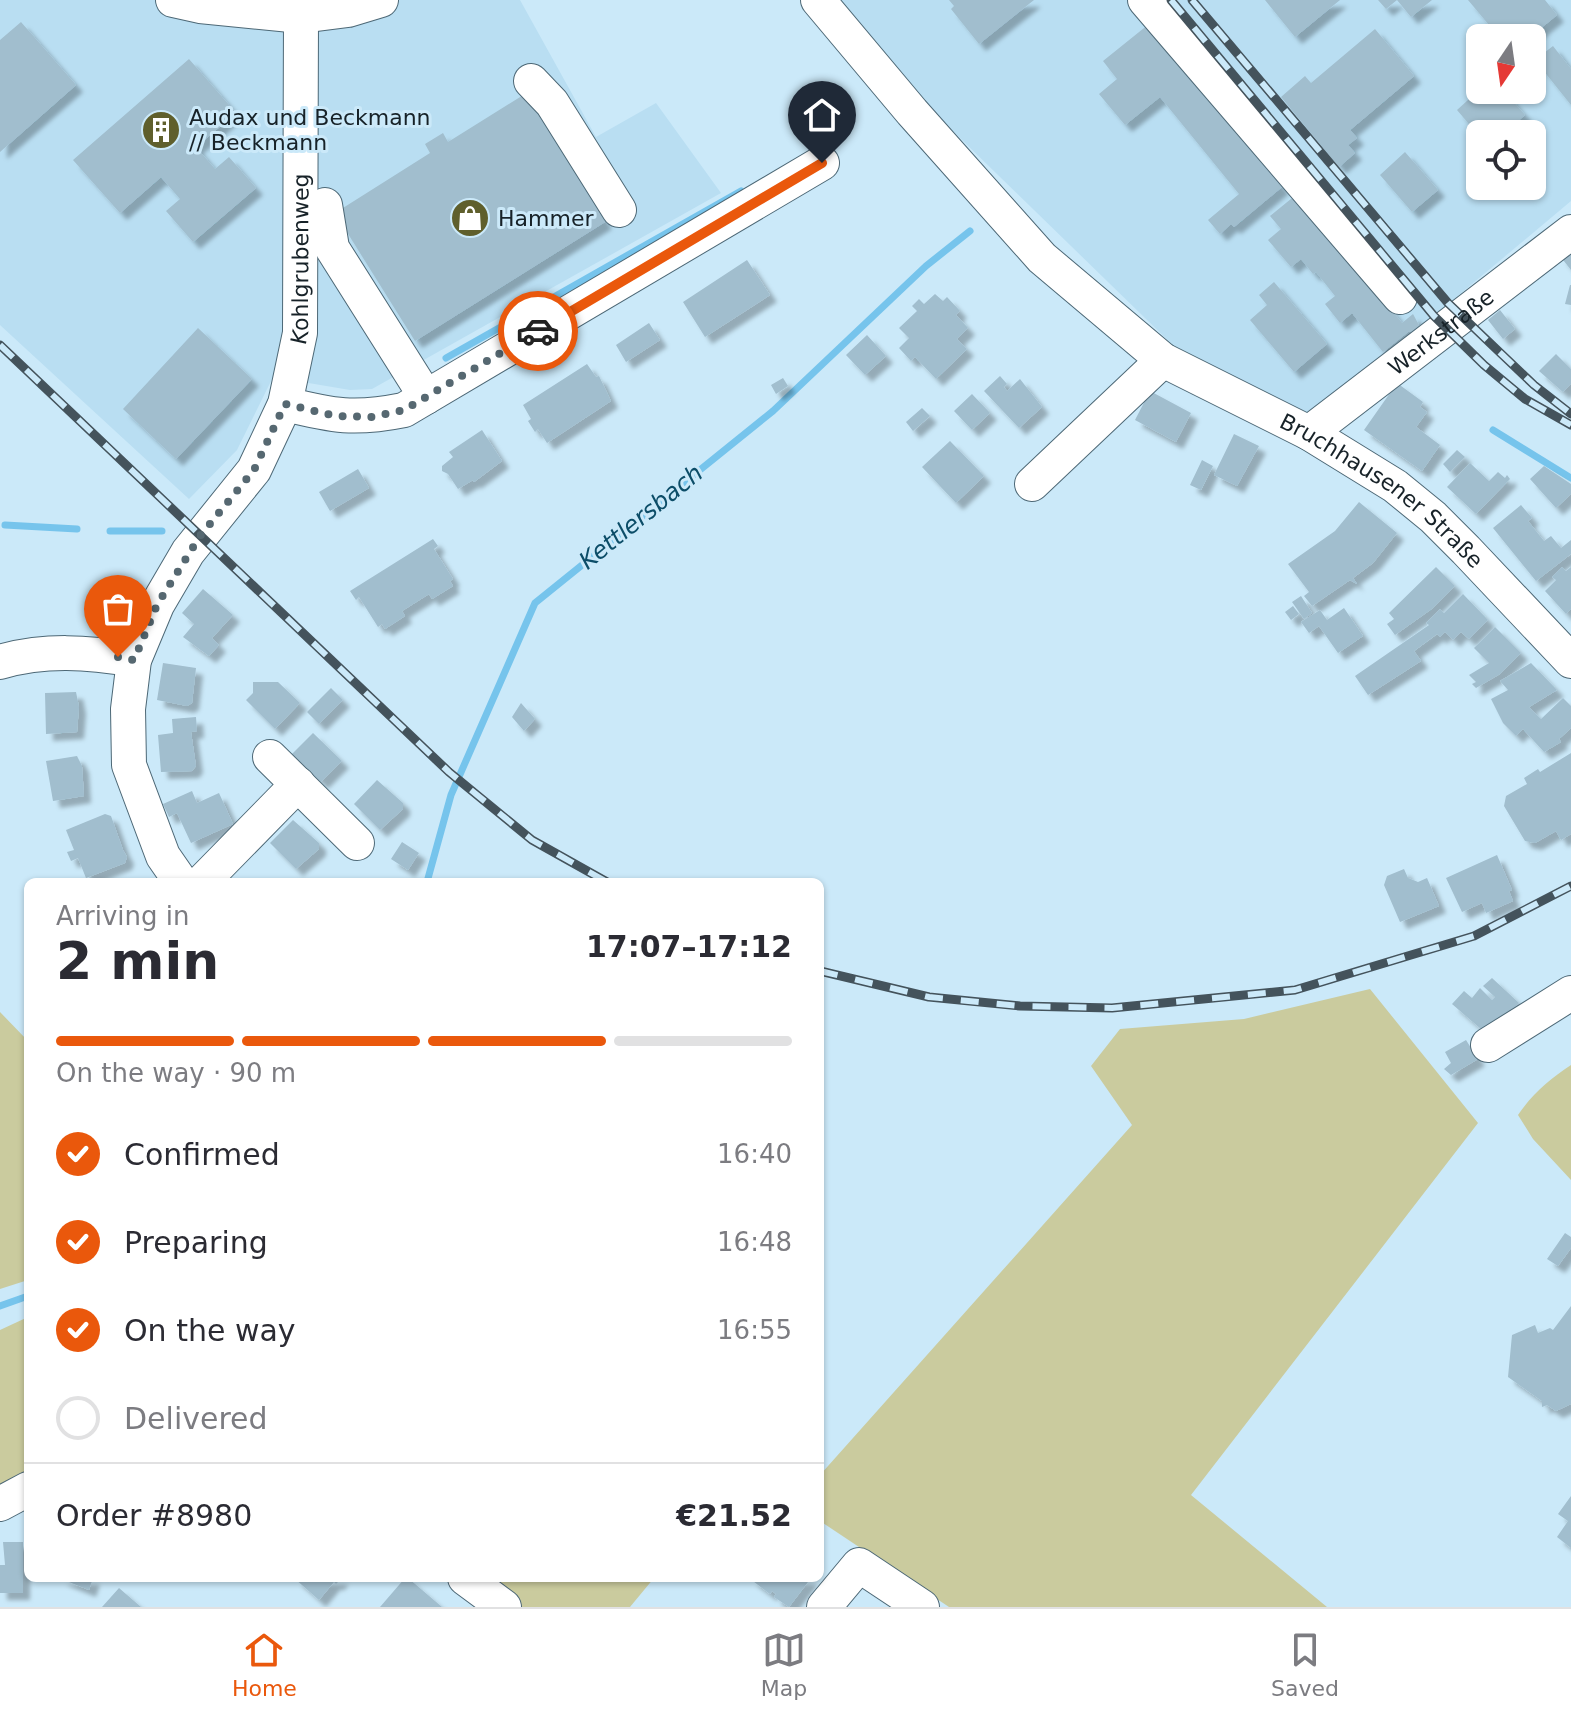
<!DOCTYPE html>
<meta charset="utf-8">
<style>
body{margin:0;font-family:"DejaVu Sans",sans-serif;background:#f2f2f3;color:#2b2b33;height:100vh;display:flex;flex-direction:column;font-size:30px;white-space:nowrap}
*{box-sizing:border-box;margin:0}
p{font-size:26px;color:#7c7c81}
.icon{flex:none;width:44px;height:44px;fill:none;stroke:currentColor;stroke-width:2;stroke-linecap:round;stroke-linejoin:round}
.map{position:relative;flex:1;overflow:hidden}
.panel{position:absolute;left:24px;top:878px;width:800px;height:704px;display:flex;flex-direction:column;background:#fff;border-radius:12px;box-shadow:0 2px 6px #0004}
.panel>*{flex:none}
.needle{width:52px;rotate:193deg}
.controls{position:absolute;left:1466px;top:24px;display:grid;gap:16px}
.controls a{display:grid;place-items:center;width:80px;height:80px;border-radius:12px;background:#fff;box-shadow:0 2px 6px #0004;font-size:40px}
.pin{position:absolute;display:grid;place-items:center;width:68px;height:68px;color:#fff;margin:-82px -34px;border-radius:50% 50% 50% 0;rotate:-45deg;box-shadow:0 0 8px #0007}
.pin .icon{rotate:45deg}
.courier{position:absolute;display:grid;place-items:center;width:80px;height:80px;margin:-40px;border:6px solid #ea580c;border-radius:50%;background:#fff;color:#222;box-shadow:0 2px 10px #0007}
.head em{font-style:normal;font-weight:700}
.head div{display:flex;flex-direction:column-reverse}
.head{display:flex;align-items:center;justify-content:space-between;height:136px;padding:0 32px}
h1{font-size:52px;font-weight:700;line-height:60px}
.bar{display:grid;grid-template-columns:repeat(4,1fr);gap:12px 8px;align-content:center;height:96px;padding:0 32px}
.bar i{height:10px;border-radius:6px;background:#e1e1e2}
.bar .active{background:#ea580c}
.bar p{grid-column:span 4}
.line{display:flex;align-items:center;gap:20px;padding:0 32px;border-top:2px solid #e1e1e2}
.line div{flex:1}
ol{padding:0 32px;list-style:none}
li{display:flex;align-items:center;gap:24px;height:88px}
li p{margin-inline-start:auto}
li .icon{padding:8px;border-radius:50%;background:#ea580c;color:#fff;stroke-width:4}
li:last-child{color:#7c7c81}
li i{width:44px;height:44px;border:4px solid #e1e1e2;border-radius:50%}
.tabs{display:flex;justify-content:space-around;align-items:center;height:112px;border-top:2px solid #e1e1e2;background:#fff;font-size:22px;color:#7c7c81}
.tabs a{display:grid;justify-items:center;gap:4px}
.tabs .active{color:#ea580c}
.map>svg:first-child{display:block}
.built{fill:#b9def2;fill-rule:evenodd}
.green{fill:#cacb9e}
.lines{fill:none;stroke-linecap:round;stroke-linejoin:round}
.stream{stroke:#76c4ec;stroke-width:7}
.building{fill:#a1bece;filter:url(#shadow)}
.minor-casing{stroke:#4d6876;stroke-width:36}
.minor{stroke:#fff;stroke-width:34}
.rail-casing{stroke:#44535c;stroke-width:9}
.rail{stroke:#cbe9f9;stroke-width:6;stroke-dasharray:18;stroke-linecap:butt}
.done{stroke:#566871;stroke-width:8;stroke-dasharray:0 14.4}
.route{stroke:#ea580c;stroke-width:10}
.labels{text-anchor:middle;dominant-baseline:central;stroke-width:6;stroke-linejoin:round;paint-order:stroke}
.poi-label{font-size:22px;fill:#172228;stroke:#cbe9f9;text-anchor:start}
.street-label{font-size:22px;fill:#172228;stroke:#cbe9f9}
.water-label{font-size:24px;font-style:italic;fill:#0c4d68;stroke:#cbe9f9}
</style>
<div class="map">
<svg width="1571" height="1607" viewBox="0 0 1571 1607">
<defs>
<filter id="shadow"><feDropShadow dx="7" dy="7" stdDeviation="2" flood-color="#0004"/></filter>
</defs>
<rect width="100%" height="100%" fill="#cbe9f9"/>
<path class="built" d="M 0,0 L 520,0 L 596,137 L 656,103 L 721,193 L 372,389 L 350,390 L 273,377 L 237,450 L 189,499 L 0,325 Z
M 838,0 L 1571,0 L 1571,201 L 1429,320 L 1309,414 L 1182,354 L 923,102 ZM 1480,38 L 1532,38 L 1532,90 L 1480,90 ZM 1480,134 L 1532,134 L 1532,186 L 1480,186 Z"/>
<path class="green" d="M 1370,989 L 1478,1123 L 1191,1495 L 1327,1607 L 949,1607 L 820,1521 L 820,1475 L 1132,1125 L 1091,1066 L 1120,1029 L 1244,1019 Z
M 0,1012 L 28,1041 L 28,1280 L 0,1289 Z
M 1571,1065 L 1571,1180 L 1533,1139 L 1518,1115 C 1532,1094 1550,1079 1571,1065 Z
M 28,1317 L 28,1498 L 0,1512 L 0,1330 Z
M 446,1578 L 654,1578 L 630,1607 L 489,1607 Z"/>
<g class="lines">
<path class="stream" d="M 446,358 L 741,191
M 1493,430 L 1571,478
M 5,525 L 77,529
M 110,531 L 162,531
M 427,882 L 451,795 L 535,603 L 773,411 L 926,266 L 970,231
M 0,1306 L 28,1296"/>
</g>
<path class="building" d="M 949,0 L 1034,0 L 979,44 L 951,9 L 954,6 Z
M 1265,0 L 1340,0 L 1295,37 Z
M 1378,0 L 1432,0 L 1411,17 L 1397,0 L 1386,9 Z
M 1468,0 L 1545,0 L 1557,15 L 1529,38 L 1500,38 Z
M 21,22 L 76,85 L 0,152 L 0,40 Z
M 1149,24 L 1282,187 L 1234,227 L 1231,224 L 1220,234 L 1208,220 L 1239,194 L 1160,97 L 1125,125 L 1099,94 L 1117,79 L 1103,61 Z
M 1375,29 L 1414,76 L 1350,130 L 1357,138 L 1348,145 L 1355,153 L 1339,167 L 1281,97 L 1305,76 L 1311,83 Z
M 1553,46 L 1571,69 L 1571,105 L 1535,60 Z
M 189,59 L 236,113 L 196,147 L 215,169 L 229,157 L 256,188 L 193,242 L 166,211 L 180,199 L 161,177 L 120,213 L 73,160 Z
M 1479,90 L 1503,90 L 1525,115 L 1503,134 L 1480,134 L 1480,137 L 1457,110 Z
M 525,94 L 605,222 L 415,341 L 335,213 L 430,153 L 425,144 L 443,133 L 448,142 Z
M 1405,152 L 1438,190 L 1412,212 L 1380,175 Z
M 1297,194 L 1402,323 L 1413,314 L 1420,327 L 1415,332 L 1408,332 L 1383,352 L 1352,313 L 1340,323 L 1325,304 L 1335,296 L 1316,272 L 1313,274 L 1301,259 L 1291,267 L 1268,240 L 1281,229 L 1270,216 Z
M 1571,247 L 1571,270 L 1560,256 Z
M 747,260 L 770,295 L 705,337 L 683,302 Z
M 1274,282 L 1327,344 L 1294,372 L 1250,320 L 1267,305 L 1259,295 Z
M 1570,285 L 1571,285 L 1571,305 L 1565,304 Z
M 935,294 L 943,301 L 947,297 L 960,311 L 956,315 L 968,328 L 957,339 L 967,349 L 936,379 L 915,357 L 911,361 L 899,348 L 909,338 L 899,328 L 917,311 L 912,306 L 919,299 L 924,304 Z
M 1500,310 L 1515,329 L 1503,339 L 1488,320 Z
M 649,323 L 660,340 L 626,362 L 616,345 Z
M 198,328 L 252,379 L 176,459 L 123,409 Z
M 867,335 L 886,356 L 865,375 L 846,355 Z
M 1556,354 L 1571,369 L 1571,384 L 1563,392 L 1539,371 Z
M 587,364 L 596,377 L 599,376 L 611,401 L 547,443 L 538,429 L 535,432 L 528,421 L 531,419 L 523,405 Z
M 1000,376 L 1007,384 L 1004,387 L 1007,391 L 1020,379 L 1042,407 L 1019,428 L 984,391 Z
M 783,378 L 788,386 L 776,394 L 771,385 Z
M 1397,383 L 1423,402 L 1420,407 L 1427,412 L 1416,427 L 1440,445 L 1422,471 L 1364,430 Z
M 1150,391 L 1191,413 L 1176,442 L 1135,420 Z
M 972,394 L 990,413 L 972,430 L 954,411 Z
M 922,408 L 930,416 L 913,431 L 906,422 Z
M 482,430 L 502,461 L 474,482 L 473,480 L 458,489 L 448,474 L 442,471 L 442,466 L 453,457 L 449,452 Z
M 1234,434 L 1259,446 L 1237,486 L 1214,475 Z
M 950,441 L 984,476 L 956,503 L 922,467 Z
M 1457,450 L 1465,457 L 1450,472 L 1443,464 Z
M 1202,460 L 1213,466 L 1201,490 L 1190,485 Z
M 1470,463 L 1489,481 L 1498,472 L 1505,478 L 1507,475 L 1510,479 L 1476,514 L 1447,487 Z
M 1544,466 L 1571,484 L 1571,494 L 1556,508 L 1530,479 Z
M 358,469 L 369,488 L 330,511 L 319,492 Z
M 1359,502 L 1397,533 L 1373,563 L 1353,578 L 1357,584 L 1350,580 L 1312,606 L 1304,596 L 1309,592 L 1288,564 L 1335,531 Z
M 1521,505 L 1532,518 L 1528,521 L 1544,541 L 1551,536 L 1561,548 L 1571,540 L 1571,554 L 1536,581 L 1493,528 Z
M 433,539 L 438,546 L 434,549 L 453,579 L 450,581 L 453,586 L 432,599 L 429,594 L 402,611 L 405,616 L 385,629 L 382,624 L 378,627 L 359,597 L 356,600 L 350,591 Z
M 1436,567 L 1455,586 L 1433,608 L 1395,635 L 1387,624 L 1394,619 L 1389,613 Z
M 1562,567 L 1566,571 L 1571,567 L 1571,609 L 1566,614 L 1545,591 L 1556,580 L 1552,577 Z
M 203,589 L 233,615 L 212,638 L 219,645 L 209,656 L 183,637 L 194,624 L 182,613 Z
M 1463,594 L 1488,620 L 1469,639 L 1461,632 L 1453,640 L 1445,632 L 1440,637 L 1437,634 L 1414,651 L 1421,661 L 1368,695 L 1355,676 L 1429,625 L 1426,623 L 1440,609 L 1444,613 Z
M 1301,596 L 1312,613 L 1304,619 L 1292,602 Z
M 1293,606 L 1299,614 L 1291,620 L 1285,612 Z
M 1344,608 L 1363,636 L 1338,653 L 1319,626 L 1309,633 L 1301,622 L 1320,610 L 1327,620 Z
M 1495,627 L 1521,653 L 1500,674 L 1476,688 L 1472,684 L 1476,682 L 1469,675 L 1489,663 L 1474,648 Z
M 163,663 L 196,668 L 192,703 L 187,706 L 157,700 Z
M 1531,663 L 1557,690 L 1529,707 L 1541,719 L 1563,698 L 1571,706 L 1571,728 L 1559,739 L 1561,742 L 1544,752 L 1523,729 L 1516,736 L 1503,723 L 1491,699 L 1508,690 L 1500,681 Z
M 253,682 L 278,682 L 300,703 L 275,729 L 246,700 L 253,693 Z
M 331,688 L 343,700 L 319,724 L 307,712 Z
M 76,692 L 79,707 L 77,732 L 46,734 L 45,693 Z
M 521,703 L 535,719 L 524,731 L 512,717 Z
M 196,717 L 197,731 L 191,732 L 196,766 L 192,771 L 161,772 L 158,735 L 173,733 L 172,719 Z
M 313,733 L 342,761 L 321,782 L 292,754 Z
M 1571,753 L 1571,834 L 1561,840 L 1556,831 L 1535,843 L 1525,841 L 1504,806 L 1506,796 L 1527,784 L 1524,778 L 1538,769 L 1540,772 Z
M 77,756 L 82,766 L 84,796 L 53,801 L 46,761 Z
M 377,780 L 403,803 L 403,809 L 380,830 L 354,804 Z
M 192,791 L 197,803 L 219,793 L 233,824 L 191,843 L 177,813 L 169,817 L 163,804 Z
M 105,814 L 111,816 L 123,850 L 127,857 L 125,863 L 86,878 L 78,858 L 71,861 L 67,852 L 74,850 L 66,830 Z
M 293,820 L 319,843 L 319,849 L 296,869 L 270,843 Z
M 402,842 L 419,853 L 408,870 L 391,859 Z
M 1497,855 L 1512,890 L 1509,891 L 1513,901 L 1486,913 L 1482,903 L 1462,912 L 1446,878 Z
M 1404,869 L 1408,878 L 1418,882 L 1427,878 L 1439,906 L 1400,922 L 1384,885 L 1387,876 Z
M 1492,978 L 1519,1003 L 1488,1035 L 1452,1004 L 1464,991 L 1472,998 L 1480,988 L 1492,1000 L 1495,997 L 1483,986 Z
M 1466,1040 L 1478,1059 L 1451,1075 L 1444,1069 L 1451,1063 L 1445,1052 Z
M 1565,1233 L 1571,1237 L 1571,1248 L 1558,1266 L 1547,1259 Z
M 1571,1306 L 1571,1404 L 1556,1411 L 1547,1405 L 1542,1407 L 1542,1401 L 1508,1377 L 1512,1335 L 1535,1325 L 1538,1333 L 1550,1328 L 1553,1330 Z
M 1571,1496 L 1571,1548 L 1557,1537 L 1568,1521 L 1558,1514 Z
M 25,1513 L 28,1513 L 28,1537 L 24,1537 Z
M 3,1542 L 23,1542 L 23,1593 L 0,1593 L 0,1565 L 5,1565 Z
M 59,1578 L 93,1578 L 89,1590 Z
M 294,1578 L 342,1578 L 336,1584 L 334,1582 L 319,1600 Z
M 405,1578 L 408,1578 L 442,1607 L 380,1607 Z
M 749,1578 L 811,1578 L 789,1607 L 774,1597 L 776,1594 L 772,1591 L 770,1594 Z
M 119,1588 L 141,1607 L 102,1607 Z"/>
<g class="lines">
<defs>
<g id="minor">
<path d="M 173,0 L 200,6 L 301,16 L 348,10 L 381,0"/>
<path id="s1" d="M 818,0 L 912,112 L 1042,258 L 1163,360 L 1309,433 L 1395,486 L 1433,517 L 1466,550 L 1571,661"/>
<path d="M 1145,0 L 1400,297"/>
<path d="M 531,81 L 552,103 L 619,210"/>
<path d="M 325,205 L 332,248 L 426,397"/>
<path d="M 285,404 C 334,416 354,420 404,410 L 822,163"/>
<path id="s2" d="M 1309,433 L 1571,232"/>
<path d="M 1032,484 L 1163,360"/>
<path d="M 0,662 C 45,649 88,652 134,660"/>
<path d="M 270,757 L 357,843"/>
<path id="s3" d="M 181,882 L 163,856 L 129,765 L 128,709 L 134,660 L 157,605 L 188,552 L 254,470 L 285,404 L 300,333 L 301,16"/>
<path d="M 202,882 L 298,784"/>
<path d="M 1488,1045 L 1571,993"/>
<path d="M 0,1504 L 28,1489"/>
<path d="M 465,1578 L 504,1607"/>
<path d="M 824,1607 L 859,1565 L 922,1607"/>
</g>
</defs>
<use href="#minor" class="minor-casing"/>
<use href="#minor" class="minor"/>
<defs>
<path id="rail" d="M 1171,0 L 1434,316 L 1484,365 L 1525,399 L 1571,425
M 1192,0 L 1448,303 L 1534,385 L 1571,414
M 0,345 L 449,772 L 532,840 L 607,882
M 820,971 L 929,997 L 1020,1006 L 1112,1008 L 1295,990 L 1474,936 L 1571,886"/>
</defs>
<use href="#rail" class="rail-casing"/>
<use href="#rail" class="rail"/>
</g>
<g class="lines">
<path class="done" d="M 118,657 L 134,660 L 157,605 L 200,536 L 254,470 L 285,404 L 336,416 L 371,417 L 404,410 L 538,331"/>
<path class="route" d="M 538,331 L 822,163"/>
</g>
<defs>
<symbol id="building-disc" viewBox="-11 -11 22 22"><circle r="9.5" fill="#5f5f2c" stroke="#cbe9f9"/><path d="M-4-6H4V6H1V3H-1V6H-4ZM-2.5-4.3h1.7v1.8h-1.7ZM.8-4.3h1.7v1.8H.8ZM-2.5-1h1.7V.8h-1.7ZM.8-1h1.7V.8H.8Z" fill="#fff"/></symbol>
<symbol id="shop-disc" viewBox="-11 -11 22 22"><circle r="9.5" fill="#5f5f2c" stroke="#cbe9f9"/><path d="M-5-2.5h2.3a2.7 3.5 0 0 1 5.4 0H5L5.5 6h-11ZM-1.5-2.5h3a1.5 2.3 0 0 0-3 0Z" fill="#fff"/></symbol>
</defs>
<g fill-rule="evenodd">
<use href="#building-disc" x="139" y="108" width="44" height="44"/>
<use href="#shop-disc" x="448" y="196" width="44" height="44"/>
</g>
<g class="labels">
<g class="poi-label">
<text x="189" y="117">Audax und Beckmann<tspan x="189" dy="25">// Beckmann</tspan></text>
<text x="498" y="218">Hammer</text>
</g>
<g class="street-label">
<text stroke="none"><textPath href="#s3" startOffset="680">Kohlgrubenweg</textPath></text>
<text stroke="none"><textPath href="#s2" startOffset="166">Werkstraße</textPath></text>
<text stroke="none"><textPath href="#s1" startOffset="756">Bruchhausener Straße</textPath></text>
</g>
<g class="water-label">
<text transform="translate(641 517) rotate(-39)">Kettlersbach</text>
</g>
</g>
</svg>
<div class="controls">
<a><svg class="needle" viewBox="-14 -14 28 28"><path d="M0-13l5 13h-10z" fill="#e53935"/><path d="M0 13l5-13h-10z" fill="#7c7c81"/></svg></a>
<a><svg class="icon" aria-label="locate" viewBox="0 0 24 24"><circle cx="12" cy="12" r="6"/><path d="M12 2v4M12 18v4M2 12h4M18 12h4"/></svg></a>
</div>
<div class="pin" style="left:118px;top:657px;background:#ea580c"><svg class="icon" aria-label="bag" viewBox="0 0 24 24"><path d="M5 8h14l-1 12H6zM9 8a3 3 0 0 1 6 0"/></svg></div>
<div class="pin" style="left:822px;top:163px;background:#1f2937"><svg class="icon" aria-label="home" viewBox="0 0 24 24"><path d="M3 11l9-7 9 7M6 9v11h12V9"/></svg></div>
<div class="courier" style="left:538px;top:331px"><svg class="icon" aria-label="car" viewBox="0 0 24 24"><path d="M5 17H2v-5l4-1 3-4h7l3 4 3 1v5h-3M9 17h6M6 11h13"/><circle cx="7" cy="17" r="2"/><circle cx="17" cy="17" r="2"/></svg></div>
<section class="panel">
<div class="head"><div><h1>2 min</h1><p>Arriving in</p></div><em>17:07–17:12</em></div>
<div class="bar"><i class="active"></i><i class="active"></i><i class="active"></i><i></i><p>On the way · 90 m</p></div>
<ol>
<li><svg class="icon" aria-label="check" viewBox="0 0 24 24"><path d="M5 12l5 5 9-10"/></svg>Confirmed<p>16:40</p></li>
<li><svg class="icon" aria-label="check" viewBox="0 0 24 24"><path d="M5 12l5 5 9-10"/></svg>Preparing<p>16:48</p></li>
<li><svg class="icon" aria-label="check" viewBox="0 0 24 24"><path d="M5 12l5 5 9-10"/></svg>On the way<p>16:55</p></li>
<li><i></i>Delivered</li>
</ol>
<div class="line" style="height:104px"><div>Order #8980</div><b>€21.52</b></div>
</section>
</div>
<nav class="tabs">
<a class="active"><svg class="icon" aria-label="home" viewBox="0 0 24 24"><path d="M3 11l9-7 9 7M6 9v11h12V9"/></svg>Home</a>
<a><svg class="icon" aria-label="map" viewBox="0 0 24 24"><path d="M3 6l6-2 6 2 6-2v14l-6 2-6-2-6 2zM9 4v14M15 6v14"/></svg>Map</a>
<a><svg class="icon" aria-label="saved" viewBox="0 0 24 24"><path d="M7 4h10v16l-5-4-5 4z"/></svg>Saved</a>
</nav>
